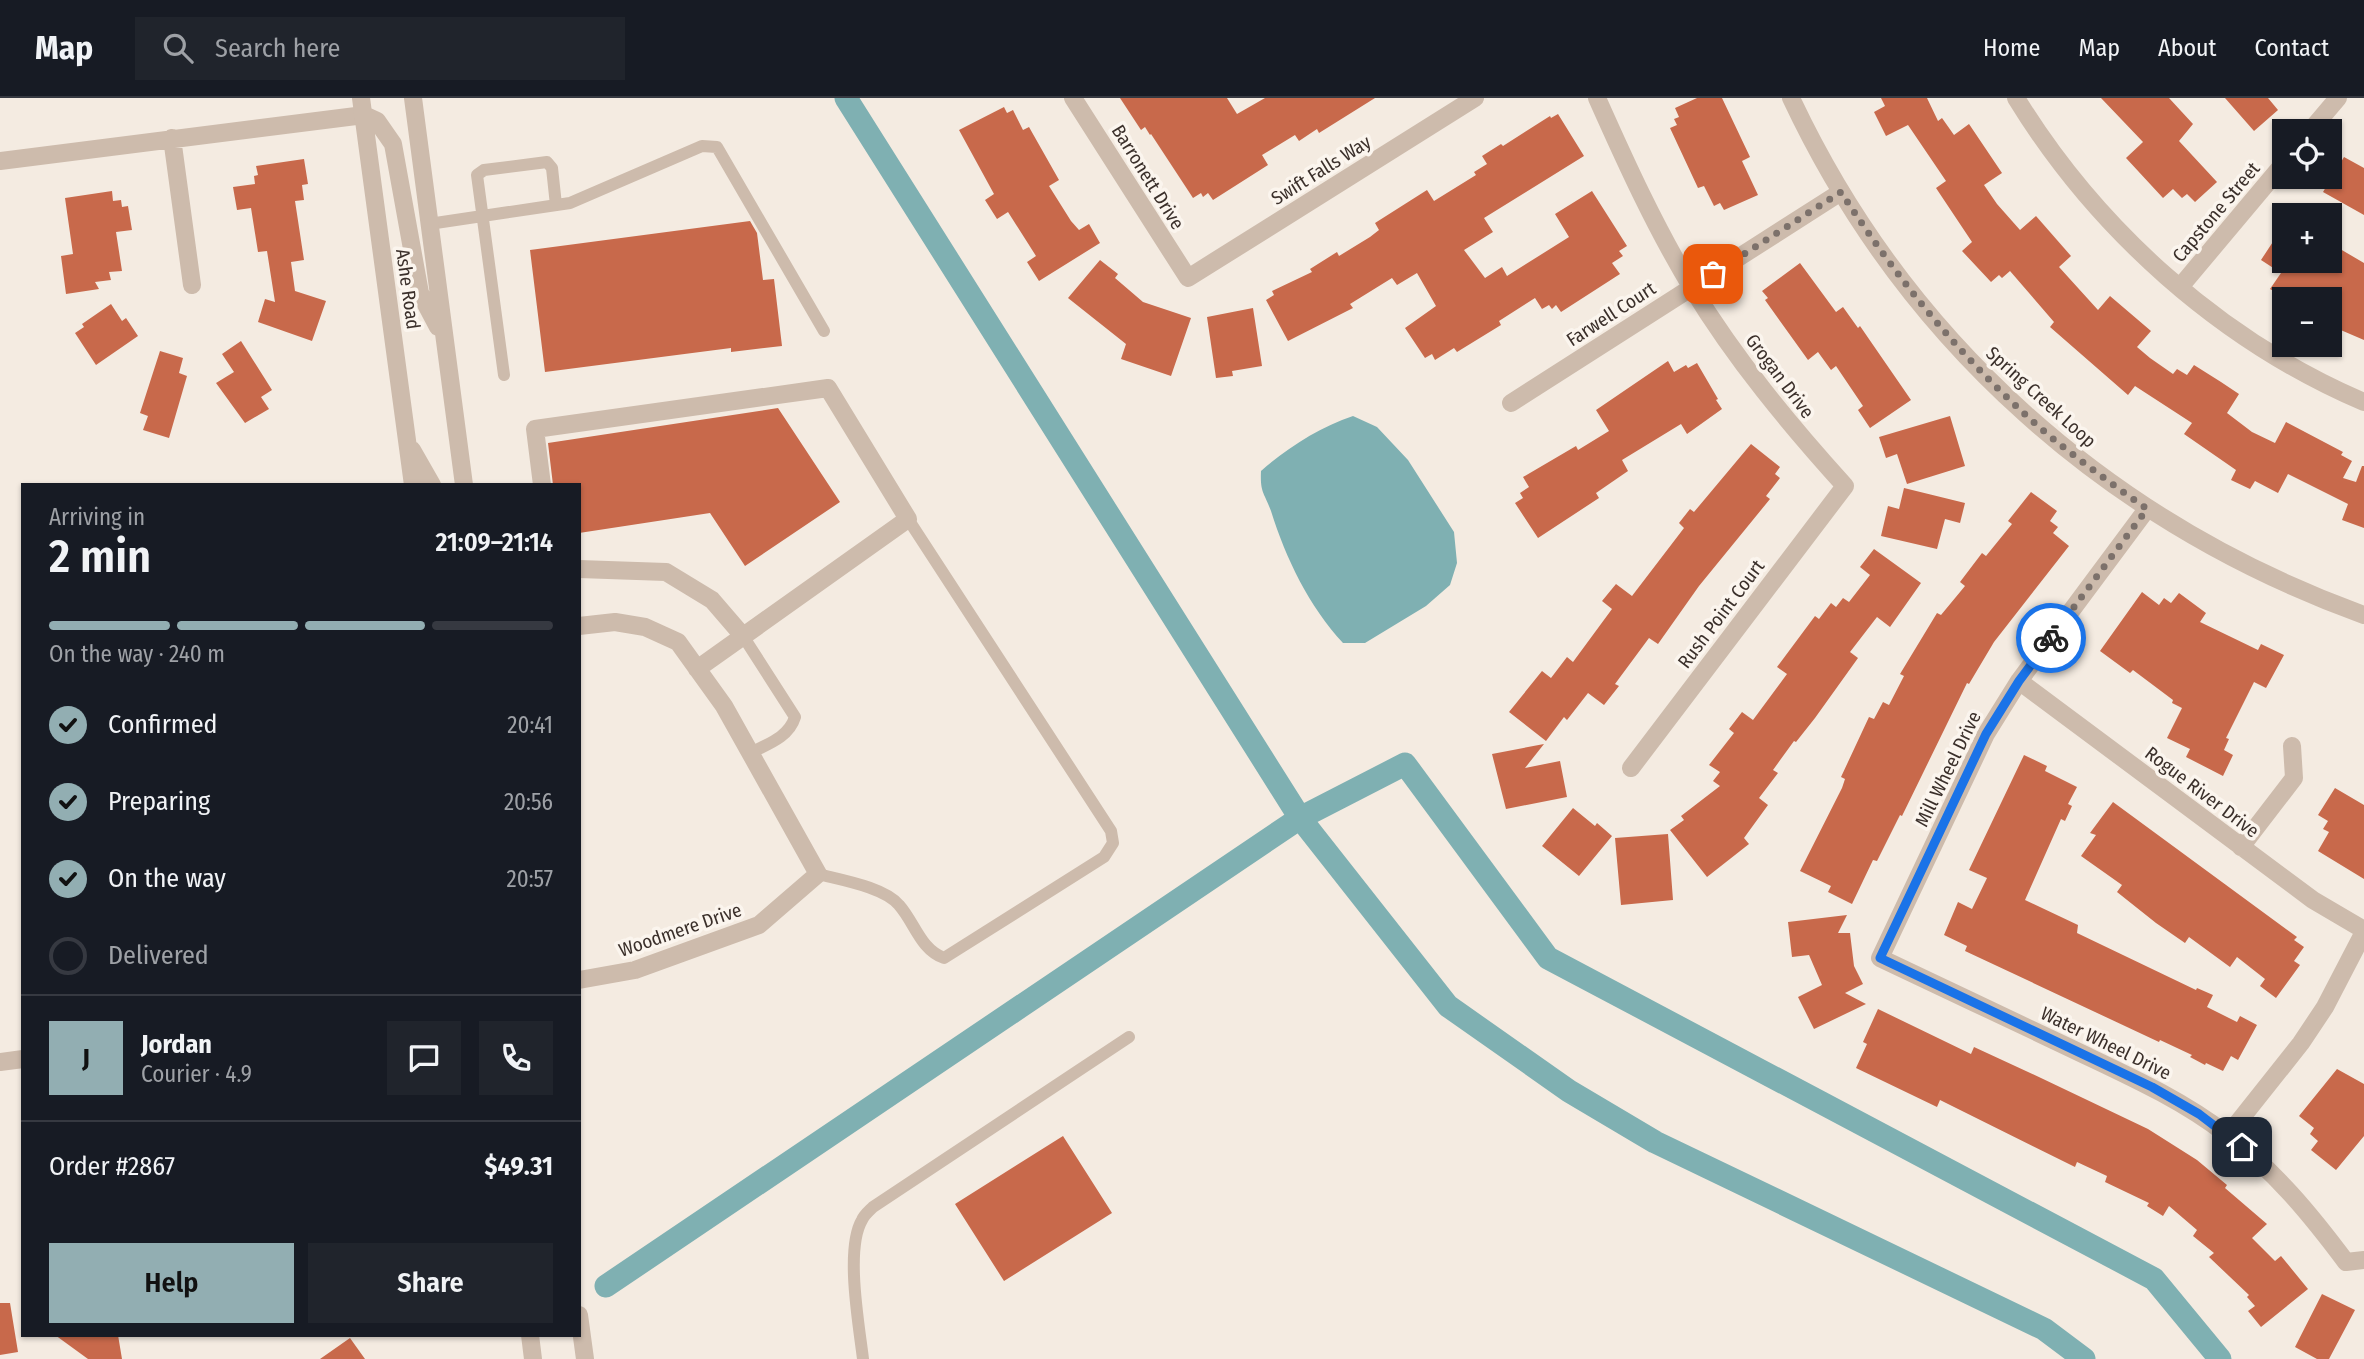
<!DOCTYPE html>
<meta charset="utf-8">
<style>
body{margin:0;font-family:"Fira Sans Condensed",sans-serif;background:#20242c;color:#f1f3f6;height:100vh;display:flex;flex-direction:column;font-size:26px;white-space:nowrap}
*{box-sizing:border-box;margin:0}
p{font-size:23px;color:#9ea1a6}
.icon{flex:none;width:38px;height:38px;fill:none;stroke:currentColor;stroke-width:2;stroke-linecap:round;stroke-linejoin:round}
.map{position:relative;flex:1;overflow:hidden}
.sheet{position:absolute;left:21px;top:385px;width:560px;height:854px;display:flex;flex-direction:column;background:#171b24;border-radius:0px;box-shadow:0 2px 5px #0004}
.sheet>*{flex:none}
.controls{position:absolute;left:2272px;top:21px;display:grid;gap:14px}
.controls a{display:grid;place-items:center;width:70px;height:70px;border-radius:0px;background:#171b24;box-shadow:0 2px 5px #0004;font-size:35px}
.pin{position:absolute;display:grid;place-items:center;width:60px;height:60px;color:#fff;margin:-30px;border-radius:14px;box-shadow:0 4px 10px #0006}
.courier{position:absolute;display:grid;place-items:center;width:70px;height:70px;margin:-35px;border:5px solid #1a73e8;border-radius:50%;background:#fff;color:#222;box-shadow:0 2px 9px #0007}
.headline em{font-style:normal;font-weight:600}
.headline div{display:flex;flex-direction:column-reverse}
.headline{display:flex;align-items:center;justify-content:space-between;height:119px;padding:0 28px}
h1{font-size:46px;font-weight:600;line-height:52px}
.bar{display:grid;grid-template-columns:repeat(4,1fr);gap:10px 7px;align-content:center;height:84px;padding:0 28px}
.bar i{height:9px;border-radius:5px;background:#363941}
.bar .current{background:#92aeb2}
.bar p{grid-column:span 4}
.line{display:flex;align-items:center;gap:18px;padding:0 28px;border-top:2px solid #363941}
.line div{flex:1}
.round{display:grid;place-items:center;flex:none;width:74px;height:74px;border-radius:0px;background:#20242c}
ol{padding:0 28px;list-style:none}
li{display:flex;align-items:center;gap:21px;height:77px}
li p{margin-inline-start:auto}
li .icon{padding:7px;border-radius:50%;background:#92aeb2;color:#111;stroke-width:4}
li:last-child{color:#9ea1a6}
li i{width:38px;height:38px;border:4px solid #363941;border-radius:50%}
.cta{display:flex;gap:14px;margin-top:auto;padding:14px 28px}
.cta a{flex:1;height:80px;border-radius:0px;background:#92aeb2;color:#111;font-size:28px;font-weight:600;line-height:80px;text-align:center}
.cta a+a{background:#20242c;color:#f1f3f6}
header{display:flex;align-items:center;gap:42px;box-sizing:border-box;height:98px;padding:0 35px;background:#171b24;border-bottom:2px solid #363941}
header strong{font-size:33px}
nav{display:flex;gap:38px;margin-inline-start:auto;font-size:24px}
.search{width:490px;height:63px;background:#20242c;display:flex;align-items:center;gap:18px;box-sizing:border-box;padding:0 24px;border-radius:0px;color:#9ea1a6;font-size:26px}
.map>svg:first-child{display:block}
.water{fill:#7fb0b2}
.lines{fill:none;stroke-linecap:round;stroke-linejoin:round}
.canal{stroke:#7fb0b2;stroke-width:23}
.building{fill:#c8694b}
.service{stroke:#cdbbac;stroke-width:12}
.minor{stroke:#cdbbac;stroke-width:18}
.tertiary{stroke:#cdbbac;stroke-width:18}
.done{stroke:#7c716b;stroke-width:7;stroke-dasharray:0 12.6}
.route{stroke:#1a73e8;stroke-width:9}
.labels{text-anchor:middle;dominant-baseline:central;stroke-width:7;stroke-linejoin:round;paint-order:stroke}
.street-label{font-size:19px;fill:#3b302b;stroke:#fbf5ee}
</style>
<header>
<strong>Map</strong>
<div class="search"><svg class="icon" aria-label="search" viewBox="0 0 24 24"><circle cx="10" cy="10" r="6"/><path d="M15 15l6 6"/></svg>Search here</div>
<nav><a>Home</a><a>Map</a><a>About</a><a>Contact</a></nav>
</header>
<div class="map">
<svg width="2364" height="1261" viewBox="0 0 2364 1261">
<rect width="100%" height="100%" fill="#f4ebe1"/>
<path class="water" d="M 1353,318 L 1377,329 L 1408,362 L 1454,434 L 1457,465 L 1450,487 L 1426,508 L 1365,545 L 1343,545 C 1309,508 1286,461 1271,413 C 1264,394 1260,395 1261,373 C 1287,350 1320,329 1353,318 Z"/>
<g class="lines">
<path class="canal" d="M 846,0 L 1300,720 L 1448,908 L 1569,993 L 1655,1044 L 2044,1231 L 2084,1261
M 606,1188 L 1300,720 L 1405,666 L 1548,860 L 2154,1181 L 2220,1261"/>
</g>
<path class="building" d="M 1120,0 L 1227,0 L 1237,16 L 1265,0 L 1375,0 L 1319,35 L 1317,31 L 1299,43 L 1295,37 L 1262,57 L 1268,67 L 1213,102 L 1208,95 L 1203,99 L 1201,95 L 1193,100 L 1151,36 L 1150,37 L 1145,29 L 1141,32 Z
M 1697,0 L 1722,0 L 1750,59 L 1742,63 L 1758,97 L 1724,112 L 1720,105 L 1714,108 L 1704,88 L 1698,90 L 1670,30 L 1677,27 L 1674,21 L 1679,19 L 1675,10 Z
M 1881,0 L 1927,0 L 1938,23 L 1942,20 L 1954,37 L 1969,26 L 2002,75 L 1984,87 L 1997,106 L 2020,132 L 2036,118 L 2071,158 L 2059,169 L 2098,212 L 2110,198 L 2151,233 L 2137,249 L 2150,260 L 2173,276 L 2177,271 L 2187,277 L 2194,267 L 2221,284 L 2239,296 L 2227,315 L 2252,334 L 2275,345 L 2286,324 L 2343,354 L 2341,357 L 2352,363 L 2343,380 L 2356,384 L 2362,368 L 2364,368 L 2364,430 L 2342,422 L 2348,406 L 2288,376 L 2278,395 L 2255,383 L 2250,391 L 2231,382 L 2236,372 L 2184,336 L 2192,325 L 2135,288 L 2128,297 L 2050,229 L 2054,224 L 2010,173 L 2002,180 L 1999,177 L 1991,184 L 1962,153 L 1972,144 L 1936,90 L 1946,83 L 1908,27 L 1886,38 L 1874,14 L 1885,8 Z
M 2101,0 L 2169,0 L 2193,26 L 2179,43 L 2217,84 L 2195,104 L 2187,96 L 2182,100 L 2173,91 L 2163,100 L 2126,60 L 2143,44 Z
M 2225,0 L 2268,0 L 2278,12 L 2254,33 Z
M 1004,9 L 1007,15 L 1013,12 L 1023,32 L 1029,29 L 1059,82 L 1049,88 L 1071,123 L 1079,132 L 1089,126 L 1100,145 L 1039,183 L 1027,164 L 1036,158 L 1008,114 L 997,121 L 985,102 L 994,96 L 959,32 Z
M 1558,16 L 1584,58 L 1484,120 L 1493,134 L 1464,152 L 1485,180 L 1502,169 L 1507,178 L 1569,139 L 1555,116 L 1592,93 L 1627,148 L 1619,153 L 1623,158 L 1612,165 L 1620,176 L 1561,214 L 1556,207 L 1552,211 L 1549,207 L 1542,211 L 1535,200 L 1499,223 L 1501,227 L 1457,254 L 1454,250 L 1435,262 L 1432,256 L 1425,260 L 1405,230 L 1436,208 L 1417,175 L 1397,187 L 1392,180 L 1350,206 L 1353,210 L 1288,243 L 1266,202 L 1274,197 L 1272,193 L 1312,174 L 1310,171 L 1337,154 L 1339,158 L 1370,139 L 1379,132 L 1375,125 L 1427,92 L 1434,103 L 1476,77 L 1474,74 L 1487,66 L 1482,58 L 1501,46 L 1503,48 L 1550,18 L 1551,20 Z
M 2344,59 L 2364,70 L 2364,117 L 2323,94 Z
M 304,61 L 308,86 L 302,87 L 304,102 L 295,103 L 304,162 L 291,164 L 295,193 L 326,203 L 312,243 L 258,224 L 265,201 L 275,204 L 267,153 L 258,154 L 251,110 L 237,112 L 233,89 L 255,86 L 254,78 L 258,77 L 256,68 Z
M 112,93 L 113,103 L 121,102 L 122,109 L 128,108 L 132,132 L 116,134 L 122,173 L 109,174 L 111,182 L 95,184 L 99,191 L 66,196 L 61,158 L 73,156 L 65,100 Z
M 750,123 L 757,135 L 763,182 L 774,181 L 782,248 L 731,254 L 731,250 L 545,274 L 530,152 Z
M 2284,127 L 2284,163 L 2329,163 L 2329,157 L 2335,148 L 2364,165 L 2364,242 L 2329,227 L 2329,201 L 2287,201 L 2270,191 L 2281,175 L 2261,162 Z
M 1100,162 L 1118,176 L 1115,180 L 1143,204 L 1191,220 L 1171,278 L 1121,261 L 1126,246 L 1068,200 Z
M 1800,165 L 1836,214 L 1843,209 L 1858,230 L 1860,228 L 1911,302 L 1870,330 L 1858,312 L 1863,308 L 1836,268 L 1831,272 L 1818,254 L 1808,262 L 1765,202 L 1768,200 L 1762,193 Z
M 111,206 L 122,223 L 126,220 L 138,238 L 96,267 L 75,235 L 84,229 L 82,226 Z
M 1253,210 L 1262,268 L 1232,273 L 1233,278 L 1216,280 L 1207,219 Z
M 241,243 L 272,292 L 261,299 L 269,311 L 245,325 L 216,285 L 234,274 L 222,256 Z
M 160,253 L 183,260 L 179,275 L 187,278 L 169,340 L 143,332 L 148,318 L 140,315 Z
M 1668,263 L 1674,274 L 1686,267 L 1688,270 L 1697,265 L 1718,301 L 1716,302 L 1722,311 L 1687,336 L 1681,326 L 1622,362 L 1628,373 L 1596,395 L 1599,400 L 1538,440 L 1515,405 L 1523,400 L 1520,395 L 1529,389 L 1523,379 L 1576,348 L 1578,352 L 1609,333 L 1596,312 Z
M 778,310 L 840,404 L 745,468 L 710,415 L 579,435 L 579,387 L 553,387 L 548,345 Z
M 1950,318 L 1965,368 L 1907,386 L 1897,356 L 1886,360 L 1879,339 Z
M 1751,346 L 1780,369 L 1775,376 L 1780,380 L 1766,398 L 1770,401 L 1699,488 L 1658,546 L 1649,540 L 1615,586 L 1619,588 L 1604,607 L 1588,595 L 1567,622 L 1564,619 L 1546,643 L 1509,614 L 1542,573 L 1551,580 L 1567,559 L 1573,564 L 1612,511 L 1602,503 L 1616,486 L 1632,498 L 1684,430 L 1679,425 L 1690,411 L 1694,414 Z
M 1904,390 L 1965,405 L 1960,425 L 1945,421 L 1937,451 L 1881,438 L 1888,408 L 1899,411 Z
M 2031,394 L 2057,413 L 2050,423 L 2058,429 L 2053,435 L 2069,448 L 1994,544 L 1969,586 L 1967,585 L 1902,718 L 1900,717 L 1877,763 L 1873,762 L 1852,806 L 1828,794 L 1831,788 L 1800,773 L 1842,690 L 1845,681 L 1841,679 L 1869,619 L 1874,621 L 1883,604 L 1889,607 L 1904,578 L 1900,576 L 1937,515 L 1941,517 L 1965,488 L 1960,484 L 1982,455 L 1986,458 L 2012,426 L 2008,423 Z
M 1874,451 L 1921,485 L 1890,529 L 1877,519 L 1850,554 L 1858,560 L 1815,620 L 1796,644 L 1794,643 L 1773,672 L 1778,675 L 1759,700 L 1768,707 L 1744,740 L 1749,746 L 1707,779 L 1670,732 L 1684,722 L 1681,718 L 1720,688 L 1713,683 L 1720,674 L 1709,667 L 1734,635 L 1729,631 L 1742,614 L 1753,622 L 1787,576 L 1777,569 L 1815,518 L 1819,521 L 1831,505 L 1836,509 L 1843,500 L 1849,504 L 1870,477 L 1860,469 Z
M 2142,494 L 2159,507 L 2164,500 L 2171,505 L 2179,495 L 2206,515 L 2200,524 L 2258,552 L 2261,546 L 2284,557 L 2266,590 L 2254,584 L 2226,640 L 2229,641 L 2224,652 L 2233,657 L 2223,678 L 2186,659 L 2190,651 L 2167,640 L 2182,610 L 2172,605 L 2173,602 L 2133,572 L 2130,575 L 2100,553 Z
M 1544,646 L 1525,670 L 1560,663 L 1567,699 L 1506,711 L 1492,656 Z
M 2024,657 L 2047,668 L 2045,673 L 2077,689 L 2068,706 L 2072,708 L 2065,723 L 2061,721 L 2025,802 L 2078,827 L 2077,835 L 2196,892 L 2197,890 L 2213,897 L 2207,909 L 2237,924 L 2240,918 L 2257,927 L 2238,962 L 2231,958 L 2223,973 L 2206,965 L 2205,967 L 2190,959 L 2192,957 L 2160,942 L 2159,944 L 1965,853 L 1967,848 L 1944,837 L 1958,804 L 1972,811 L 1987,780 L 1969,772 Z
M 2335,690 L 2364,707 L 2364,781 L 2318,753 L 2329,734 L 2323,731 L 2328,723 L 2318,717 Z
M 2113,704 L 2297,839 L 2294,842 L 2304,849 L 2294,863 L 2300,867 L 2276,900 L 2260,888 L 2265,881 L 2237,859 L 2230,869 L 2189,839 L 2185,845 L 2156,825 L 2117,794 L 2122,787 L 2081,758 L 2096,737 L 2090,735 Z
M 1573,710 L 1595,728 L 1597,725 L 1612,738 L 1579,778 L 1542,748 Z
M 1668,736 L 1673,802 L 1621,807 L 1615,740 Z
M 1847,817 L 1838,835 L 1850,835 L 1854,868 L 1863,886 L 1845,895 L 1866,906 L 1814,931 L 1798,899 L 1822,887 L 1809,857 L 1792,859 L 1788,824 Z
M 1878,911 L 1971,956 L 1974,949 L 2041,980 L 2148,1031 L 2197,1062 L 2227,1087 L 2225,1090 L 2267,1126 L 2252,1140 L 2275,1163 L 2281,1158 L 2308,1191 L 2261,1229 L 2248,1213 L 2255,1208 L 2247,1199 L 2249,1197 L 2209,1159 L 2214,1155 L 2193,1138 L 2197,1132 L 2169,1108 L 2163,1118 L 2147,1108 L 2149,1105 L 2105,1084 L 2107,1078 L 2077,1064 L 2075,1069 L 1940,1002 L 1937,1009 L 1856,970 L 1867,946 L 1863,944 Z
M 2337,971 L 2364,986 L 2364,1038 L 2336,1072 L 2311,1052 L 2318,1043 L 2310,1036 L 2314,1030 L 2299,1018 Z
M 1063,1038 L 1112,1115 L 1004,1183 L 955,1106 Z
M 2322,1196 L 2355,1212 L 2329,1261 L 2317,1261 L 2295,1249 Z
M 0,1205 L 10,1205 L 18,1254 L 0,1257 Z
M 55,1237 L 118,1237 L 122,1261 L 88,1261 Z
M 350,1240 L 365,1261 L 320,1261 Z"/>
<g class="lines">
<path class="service" d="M 429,126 L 570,105 L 702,48 L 717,49 L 824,233
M 504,277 L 477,77 L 484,72 L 547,64 L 552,70 L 556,107
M 743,538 L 795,619 C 789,639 768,646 750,655
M 818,776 C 841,782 884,789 899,807 C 915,825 920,851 944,860 L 1104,759 L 1113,745 L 1111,733 L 908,421
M 863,1261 C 859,1227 845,1151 862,1122 C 864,1117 869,1113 873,1109 L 1129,939"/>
<path class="minor" d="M 1073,0 L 1188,180 L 1475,0
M 1597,0 C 1626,65 1655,129 1692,190 C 1736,262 1789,326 1845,388 L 1631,670
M 2016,0 C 2097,132 2221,243 2364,304
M 2310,33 L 2338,0
M 172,40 L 192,187
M 0,63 L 364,17
M 2180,189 L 2284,65
M 1511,305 L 1841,94
M 542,387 L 535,331 L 828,290 L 908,421 L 697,571
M 2147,411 L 2019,583 L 1986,636 L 1880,860 C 1943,890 2005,919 2068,949 C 2122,975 2178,999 2226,1036 C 2274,1072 2311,1117 2346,1164 L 2364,1162
M 579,471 L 666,474 L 712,502 L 743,538
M 579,528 L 615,524 L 645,529 L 678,544 L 724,608 L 818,776 L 759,827 L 635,872 L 579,882
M 2019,583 L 2313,802 L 2364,832
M 2241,749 L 2294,680 L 2292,648
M 0,964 L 23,961
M 2228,1037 L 2301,945 L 2325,909 L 2364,834"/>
<path class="tertiary" d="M 361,0 L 413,387
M 413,0 L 464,387
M 1791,0 C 1906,245 2110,425 2364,517
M 364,17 L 377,23 L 393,46 L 420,195 L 438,229
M 412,352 L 432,387
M 579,1217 L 585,1261
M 530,1237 L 533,1261"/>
</g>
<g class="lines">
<path class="done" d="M 1713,176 L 1841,94 C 1891,171 1946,242 2013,305 C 2054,345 2101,378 2147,411 L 2051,540"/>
<path class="route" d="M 2051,540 L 2019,583 L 1986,636 L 1880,860 L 2152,989 L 2199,1016 L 2242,1049"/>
</g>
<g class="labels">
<g class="street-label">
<text transform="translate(1321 72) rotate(-32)">Swift Falls Way</text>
<text transform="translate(1148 79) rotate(58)">Barronett Drive</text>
<text transform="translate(2216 114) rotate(-50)">Capstone Street</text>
<text transform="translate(408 191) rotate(82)">Ashe Road</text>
<text transform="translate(1611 216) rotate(-33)">Farwell Court</text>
<text transform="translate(1780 278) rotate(53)">Grogan Drive</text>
<text transform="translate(2041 299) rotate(42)">Spring Creek Loop</text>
<text transform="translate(1721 516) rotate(-53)">Rush Point Court</text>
<text transform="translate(1948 671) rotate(-64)">Mill Wheel Drive</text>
<text transform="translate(2202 694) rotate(37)">Rogue River Drive</text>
<text transform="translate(680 832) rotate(-19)">Woodmere Drive</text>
<text transform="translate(2106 945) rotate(26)">Water Wheel Drive</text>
</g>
</g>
</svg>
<div class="controls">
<a><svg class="icon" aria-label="locate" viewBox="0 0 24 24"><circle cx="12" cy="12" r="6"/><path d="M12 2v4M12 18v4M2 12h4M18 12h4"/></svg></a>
<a>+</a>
<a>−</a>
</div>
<div class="pin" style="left:1713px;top:176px;background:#ea580c"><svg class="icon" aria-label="bag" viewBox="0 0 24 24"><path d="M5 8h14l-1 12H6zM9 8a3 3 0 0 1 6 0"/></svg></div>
<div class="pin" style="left:2242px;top:1049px;background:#1f2937"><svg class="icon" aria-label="home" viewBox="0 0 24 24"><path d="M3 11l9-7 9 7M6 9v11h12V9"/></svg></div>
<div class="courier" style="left:2051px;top:540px"><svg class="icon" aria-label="bike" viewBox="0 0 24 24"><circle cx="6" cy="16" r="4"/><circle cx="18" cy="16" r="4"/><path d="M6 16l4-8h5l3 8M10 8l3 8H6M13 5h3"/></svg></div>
<section class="sheet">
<div class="headline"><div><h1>2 min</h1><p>Arriving in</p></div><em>21:09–21:14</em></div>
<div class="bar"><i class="current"></i><i class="current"></i><i class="current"></i><i></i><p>On the way · 240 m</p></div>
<ol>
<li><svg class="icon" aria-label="check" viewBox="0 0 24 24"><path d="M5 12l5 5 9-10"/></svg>Confirmed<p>20:41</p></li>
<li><svg class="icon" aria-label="check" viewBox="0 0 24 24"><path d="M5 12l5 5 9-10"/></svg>Preparing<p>20:56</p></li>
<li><svg class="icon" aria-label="check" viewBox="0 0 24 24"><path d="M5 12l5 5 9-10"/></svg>On the way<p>20:57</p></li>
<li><i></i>Delivered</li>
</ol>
<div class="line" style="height:126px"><b class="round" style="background:#92aeb2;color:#111">J</b><div><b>Jordan</b><p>Courier · 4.9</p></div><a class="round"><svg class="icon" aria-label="chat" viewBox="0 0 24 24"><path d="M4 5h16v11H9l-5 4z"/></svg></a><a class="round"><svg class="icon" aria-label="phone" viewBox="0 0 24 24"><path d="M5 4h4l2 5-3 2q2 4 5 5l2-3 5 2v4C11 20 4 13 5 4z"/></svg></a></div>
<div class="line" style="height:91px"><div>Order #2867</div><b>$49.31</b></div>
<div class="cta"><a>Help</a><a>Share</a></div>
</section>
</div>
